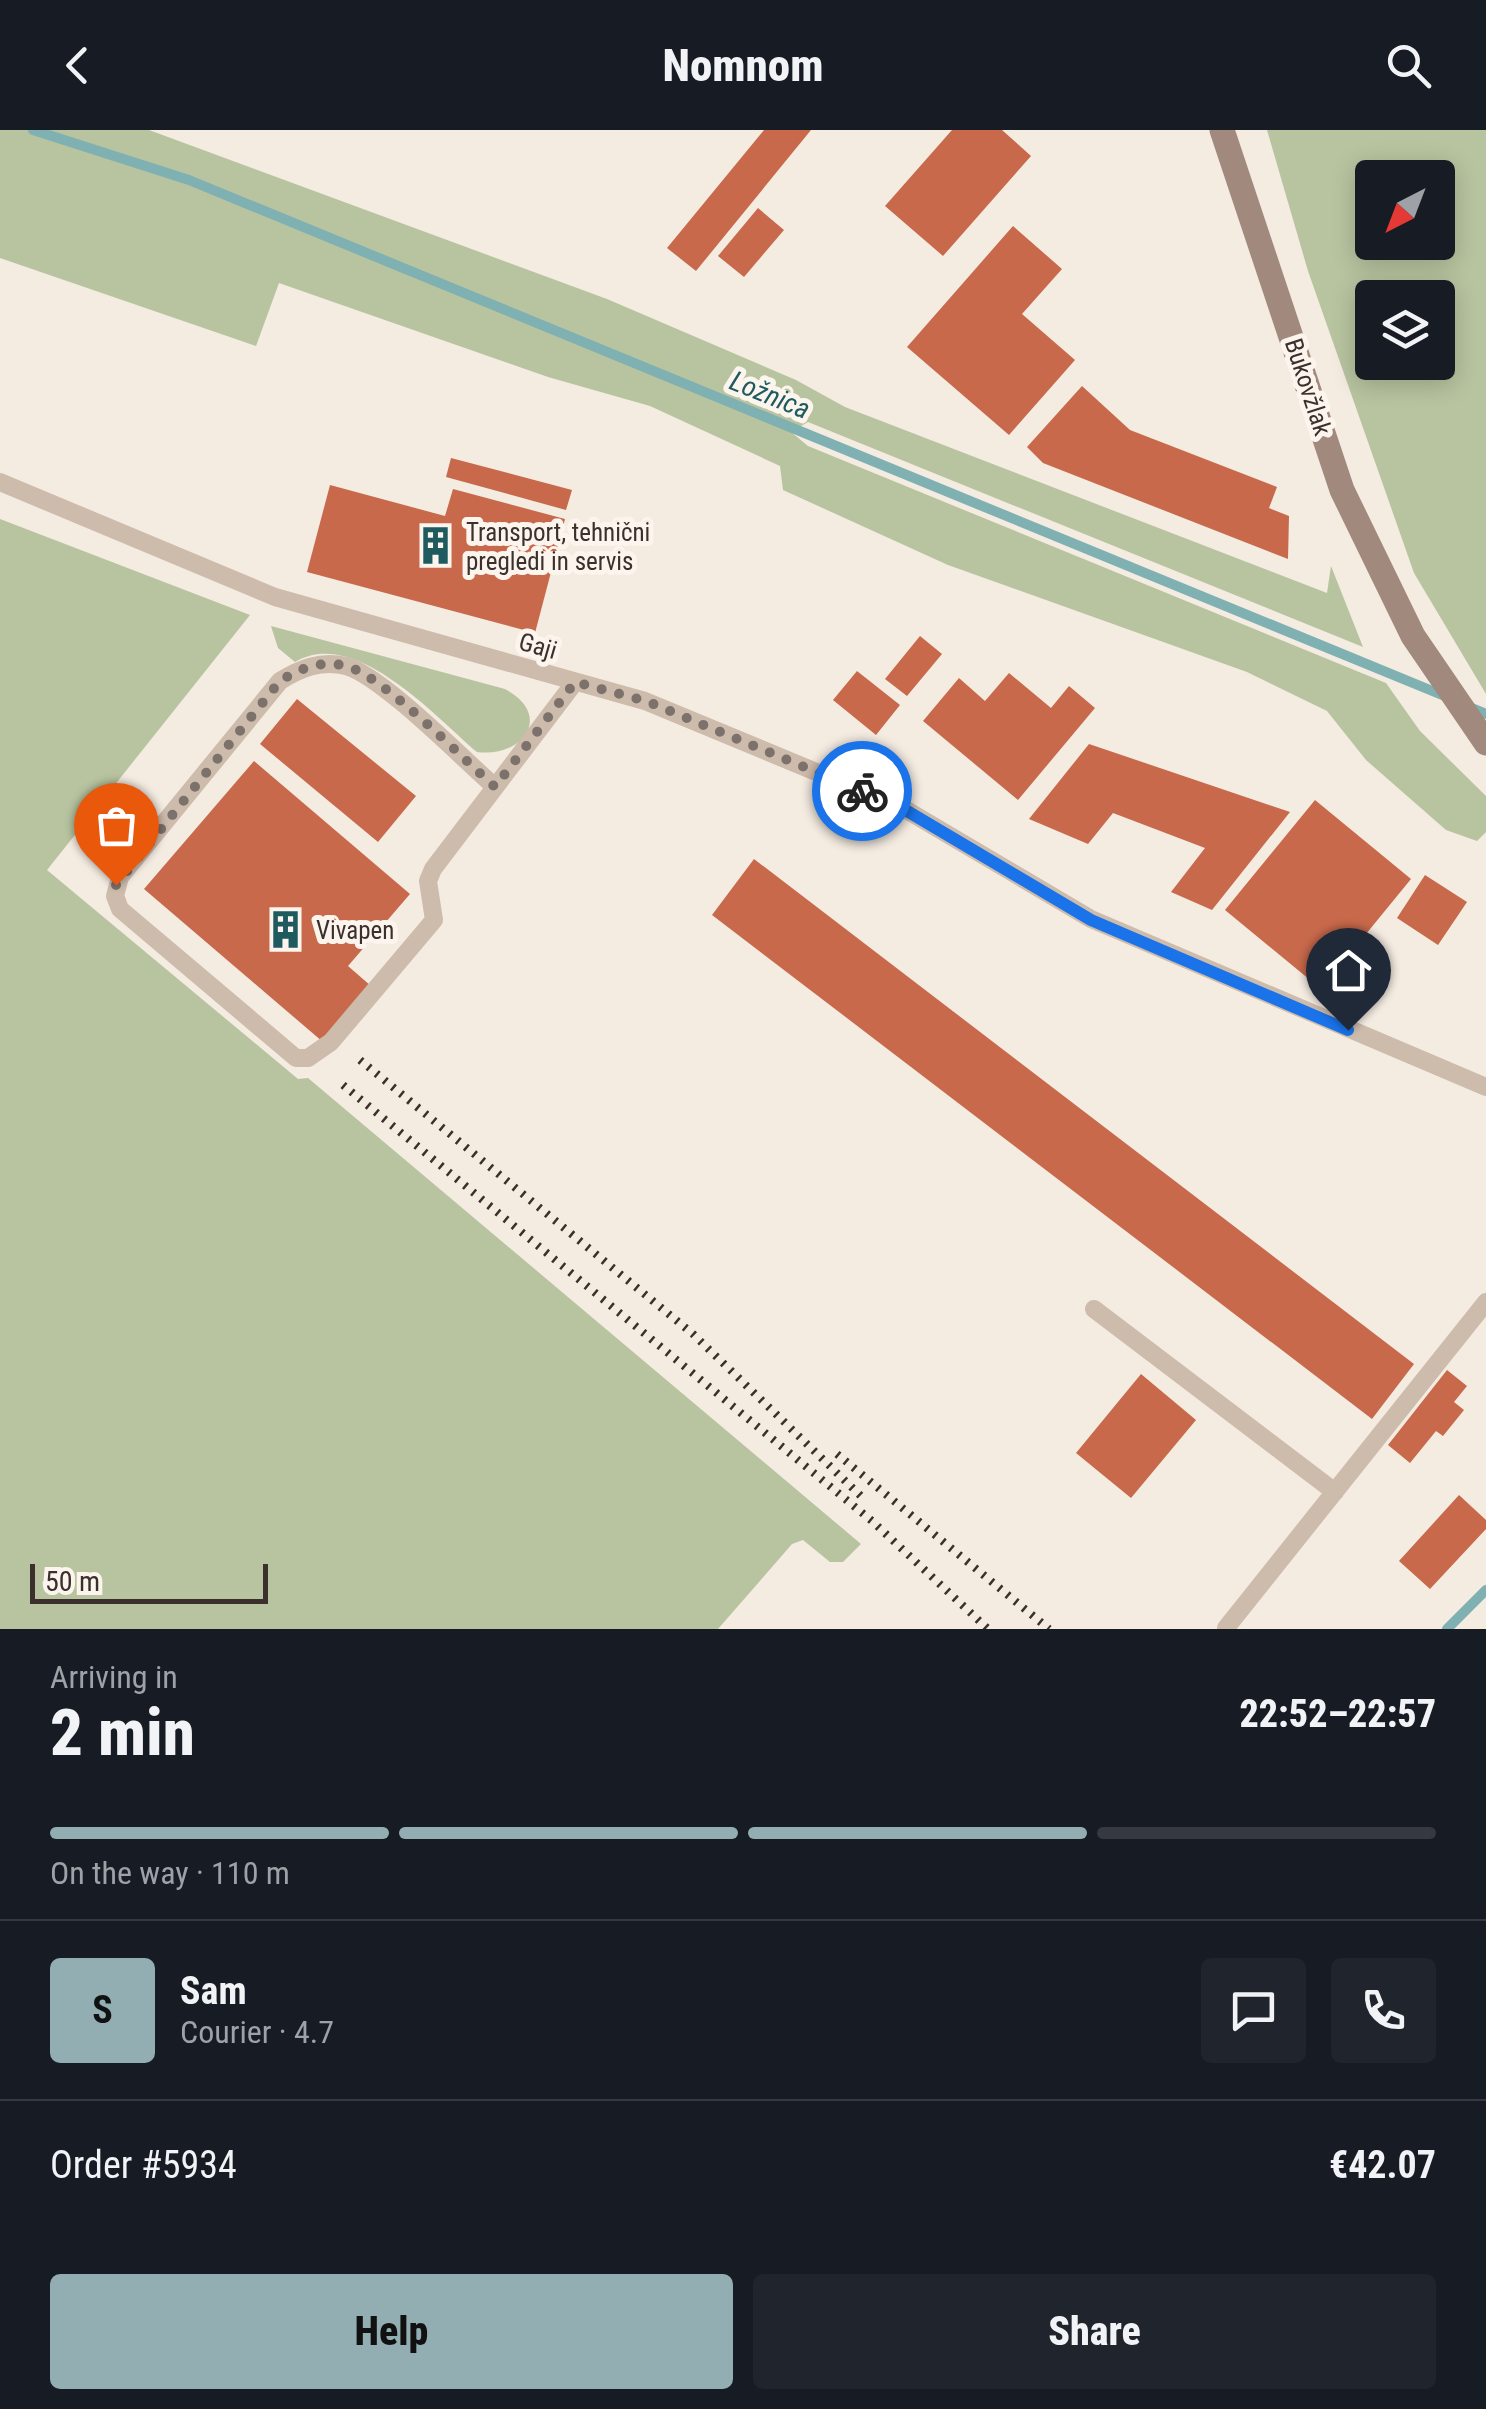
<!DOCTYPE html>
<meta charset="utf-8">
<style>
body{margin:0;font-family:"Roboto Condensed",sans-serif;background:#20242c;color:#f1f3f6;height:100vh;display:flex;flex-direction:column;font-size:38px;white-space:nowrap}
*{box-sizing:border-box;margin:0}
p{font-size:32px;color:#9ea1a6}
.icon{flex:none;width:55px;height:55px;fill:none;stroke:currentColor;stroke-width:2;stroke-linecap:round;stroke-linejoin:round}
.map{position:relative;height:1499px;overflow:hidden}
.details{display:flex;flex-direction:column;background:#171b24;flex:1}
.details>*{flex:none}
.needle{width:65px;rotate:222deg}
.buttons{position:absolute;left:1355px;top:30px;display:grid;gap:20px}
.buttons a{display:grid;place-items:center;width:100px;height:100px;border-radius:10px;background:#171b24;box-shadow:0 5px 25px #0003;font-size:50px}
.scale{position:absolute;left:30px;bottom:25px;width:238px;box-sizing:border-box;padding-left:10px;border:5px solid #3b302b;border-top:0;font-size:28px;line-height:35px;white-space:nowrap;color:#3b302b;-webkit-text-stroke:8px #fbf5ee;paint-order:stroke}
.pin{position:absolute;display:grid;place-items:center;width:85px;height:85px;color:#fff;margin:-102px -42px;border-radius:50% 50% 50% 0;rotate:-45deg;box-shadow:0 0 10px #0007}
.pin .icon{rotate:45deg}
.courier{position:absolute;display:grid;place-items:center;width:100px;height:100px;margin:-50px;border:8px solid #1a73e8;border-radius:50%;background:#fff;color:#222;box-shadow:0 2px 12px #0007}
.headline em{font-style:normal;font-weight:800}
.headline div{display:flex;flex-direction:column-reverse}
.headline{display:flex;align-items:center;justify-content:space-between;height:170px;padding:0 50px}
h1{font-size:65px;font-weight:800;line-height:75px}
.bar{display:grid;grid-template-columns:repeat(4,1fr);gap:15px 10px;align-content:center;height:120px;padding:0 50px}
.bar i{height:12px;border-radius:8px;background:#363941}
.bar .selected{background:#92aeb2}
.bar p{grid-column:span 4}
.line{display:flex;align-items:center;gap:25px;padding:0 50px;border-top:2px solid #363941}
.line div{flex:1}
.round{display:grid;place-items:center;flex:none;width:105px;height:105px;border-radius:10px;background:#20242c}
.button{display:flex;gap:20px;margin-top:auto;padding:20px 50px}
.button a{flex:1;height:115px;border-radius:10px;background:#92aeb2;color:#111;font-size:40px;font-weight:800;line-height:115px;text-align:center}
.button a+a{background:#20242c;color:#f1f3f6}
header{display:flex;justify-content:space-between;align-items:center;height:130px;padding:0 50px;background:#171b24;font-size:45px;font-weight:800}
.map>svg:first-child{display:block}
.green{fill:#b8c4a0;fill-rule:evenodd}
.lines{fill:none;stroke-linecap:round;stroke-linejoin:round}
.stream{stroke:#7fb0b2;stroke-width:10}
.building{fill:#c8694b}
.lane{stroke:#cdbbac;stroke-width:18}
.secondary{stroke:#a18a7d;stroke-width:25}
.rail{stroke:#3b302b;stroke-width:8;stroke-dasharray:2.5 8;stroke-linecap:butt}
.done{stroke:#7c716b;stroke-width:10;stroke-dasharray:0 18}
.route{stroke:#1a73e8;stroke-width:12}
.labels{text-anchor:middle;dominant-baseline:central;stroke-width:10;stroke-linejoin:round;paint-order:stroke}
.street-label{font-size:25px;fill:#3b302b;stroke:#fbf5ee}
.poi-label{font-size:25px;fill:#3b302b;stroke:#fbf5ee;text-anchor:start}
.water-label{font-size:28px;font-style:italic;fill:#1f5a5e;stroke:#fbf5ee}
</style>
<header><svg class="icon" aria-label="back" viewBox="0 0 24 24"><path d="M15 5l-7 7 7 7"/></svg>Nomnom<svg class="icon" aria-label="search" viewBox="0 0 24 24"><circle cx="10" cy="10" r="6"/><path d="M15 15l6 6"/></svg></header>
<div class="map">
<svg width="1486" height="1499" viewBox="0 0 1486 1499">
<rect width="100%" height="100%" fill="#f4ebe1"/>
<path class="green" d="M 0,0 L 149,0 L 607,169 L 796,250 L 845,277 L 1327,463 L 1331,436 L 1363,517 L 808,292 L 791,302 L 808,316 L 1386,553 L 1420,601 L 1486,666 L 1486,702 L 1477,711 L 1446,700 L 1366,630 L 1327,581 L 1247,542 L 948,435 L 783,360 L 780,336 L 650,276 L 548,247 L 279,153 L 256,216 L 0,128 Z
M 1267,0 L 1486,0 L 1486,564 L 1414,443 L 1308,141 ZM 1372,48 L 1438,48 L 1438,112 L 1372,112 ZM 1372,168 L 1438,168 L 1438,232 L 1372,232 Z
M 0,389 L 250,485 L 47,740 L 298,949 L 308,948 L 861,1414 L 843,1432 L 830,1432 L 803,1410 L 792,1414 L 718,1499 L 0,1499 Z
M 271,496 L 505,559 C 554,585 523,628 477,622 C 435,586 354,496 295,532 L 278,518 Z"/>
<g class="lines">
<path class="stream" d="M 33,0 L 189,50 L 1447,567
M 1467,576 L 1486,584
M 1447,1499 L 1486,1460"/>
</g>
<path class="building" d="M 764,0 L 811,0 L 696,141 L 667,118 Z
M 952,0 L 1002,0 L 1031,26 L 943,126 L 885,76 Z
M 758,78 L 784,100 L 744,147 L 718,126 Z
M 1013,96 L 1062,139 L 1022,184 L 1075,230 L 1009,305 L 907,217 Z
M 1082,256 L 1130,300 L 1277,357 L 1269,378 L 1289,386 L 1288,429 L 1043,333 L 1027,317 Z
M 451,328 L 572,360 L 566,380 L 446,347 Z
M 330,355 L 445,386 L 453,359 L 565,389 L 535,503 L 307,442 Z
M 920,506 L 942,524 L 907,566 L 885,549 Z
M 857,541 L 900,575 L 876,605 L 833,570 Z
M 1009,543 L 1051,578 L 1069,556 L 1095,578 L 1018,670 L 923,591 L 959,548 L 985,571 Z
M 297,569 L 416,666 L 378,712 L 260,614 Z
M 1089,614 L 1290,682 L 1212,780 L 1171,762 L 1205,718 L 1113,683 L 1088,714 L 1029,689 Z
M 254,631 L 410,764 L 348,836 L 371,856 L 323,912 L 144,759 Z
M 1315,670 L 1411,749 L 1321,859 L 1225,780 Z
M 754,729 L 1414,1234 L 1372,1289 L 712,785 Z
M 1425,745 L 1467,772 L 1438,815 L 1397,788 Z
M 1447,1240 L 1467,1256 L 1454,1272 L 1464,1280 L 1443,1306 L 1436,1301 L 1410,1333 L 1388,1315 Z
M 1141,1244 L 1196,1290 L 1131,1368 L 1076,1323 Z
M 1459,1365 L 1486,1390 L 1486,1399 L 1430,1459 L 1399,1431 Z"/>
<g class="lines">
<path class="lane" d="M 0,352 L 275,467 L 645,571 L 903,678 L 1091,789 L 1486,957
M 495,657 C 463,629 382,546 346,536 C 321,530 301,538 280,551 L 120,747 L 115,766 L 120,779 L 296,928 L 308,928 L 331,912 L 434,790 L 428,751 L 433,739 L 575,552
M 1094,1179 L 1335,1362
M 1226,1498 L 1486,1172"/>
<path class="secondary" d="M 1222,0 L 1342,360 L 1413,506 L 1486,613"/>
<path class="rail" d="M 360,930 L 693,1204 L 865,1370
M 343,955 L 872,1391 L 988,1499
M 837,1324 L 1049,1499"/>
</g>
<g class="lines">
<path class="done" d="M 116,755 L 280,551 C 301,538 321,530 346,536 C 382,545 463,629 495,657 L 575,552 L 646,571 L 862,661"/>
<path class="route" d="M 862,661 L 902,678 L 1091,790 L 1348,900"/>
</g>
<defs>
<symbol id="building-bare" viewBox="-9 -9 18 18"><path d="M-4-6H4V6H1V3H-1V6H-4ZM-2.5-4.3h1.7v1.8h-1.7ZM.8-4.3h1.7v1.8H.8ZM-2.5-1h1.7V.8h-1.7ZM.8-1h1.7V.8H.8Z" fill="#1f5a5e" stroke="#fbf5ee" stroke-width="2.5" paint-order="stroke"/></symbol>
</defs>
<g fill-rule="evenodd">
<use href="#building-bare" x="408" y="388" width="55" height="55"/>
<use href="#building-bare" x="258" y="772" width="55" height="55"/>
</g>
<g class="labels">
<g class="street-label">
<text transform="translate(1308 257) rotate(72)">Bukovžlak</text>
<text transform="translate(538 516) rotate(16)">Gaji</text>
</g>
<g class="poi-label">
<text x="466" y="402">Transport, tehnični<tspan x="466" dy="29">pregledi in servis</tspan></text>
<text x="316" y="800">Vivapen</text>
</g>
<g class="water-label">
<text transform="translate(770 265) rotate(22)">Ložnica</text>
</g>
</g>
</svg>
<div class="buttons">
<a><svg class="needle" viewBox="-14 -14 28 28"><path d="M0-13l5 13h-10z" fill="#e53935"/><path d="M0 13l5-13h-10z" fill="#9ea1a6"/></svg></a>
<a><svg class="icon" aria-label="layers" viewBox="0 0 24 24"><path d="M12 4l9 5-9 5-9-5zM3 14l9 5 9-5"/></svg></a>
</div>
<div class="scale">50 m</div>
<div class="pin" style="left:116px;top:755px;background:#ea580c"><svg class="icon" aria-label="bag" viewBox="0 0 24 24"><path d="M5 8h14l-1 12H6zM9 8a3 3 0 0 1 6 0"/></svg></div>
<div class="pin" style="left:1348px;top:900px;background:#1f2937"><svg class="icon" aria-label="home" viewBox="0 0 24 24"><path d="M3 11l9-7 9 7M6 9v11h12V9"/></svg></div>
<div class="courier" style="left:862px;top:661px"><svg class="icon" aria-label="bike" viewBox="0 0 24 24"><circle cx="6" cy="16" r="4"/><circle cx="18" cy="16" r="4"/><path d="M6 16l4-8h5l3 8M10 8l3 8H6M13 5h3"/></svg></div>
</div>
<section class="details">
<div class="headline"><div><h1>2 min</h1><p>Arriving in</p></div><em>22:52–22:57</em></div>
<div class="bar"><i class="selected"></i><i class="selected"></i><i class="selected"></i><i></i><p>On the way · 110 m</p></div>
<div class="line" style="height:180px"><b class="round" style="background:#92aeb2;color:#111">S</b><div><b>Sam</b><p>Courier · 4.7</p></div><a class="round"><svg class="icon" aria-label="chat" viewBox="0 0 24 24"><path d="M4 5h16v11H9l-5 4z"/></svg></a><a class="round"><svg class="icon" aria-label="phone" viewBox="0 0 24 24"><path d="M5 4h4l2 5-3 2q2 4 5 5l2-3 5 2v4C11 20 4 13 5 4z"/></svg></a></div>
<div class="line" style="height:130px"><div>Order #5934</div><b>€42.07</b></div>
<div class="button"><a>Help</a><a>Share</a></div>
</section>
